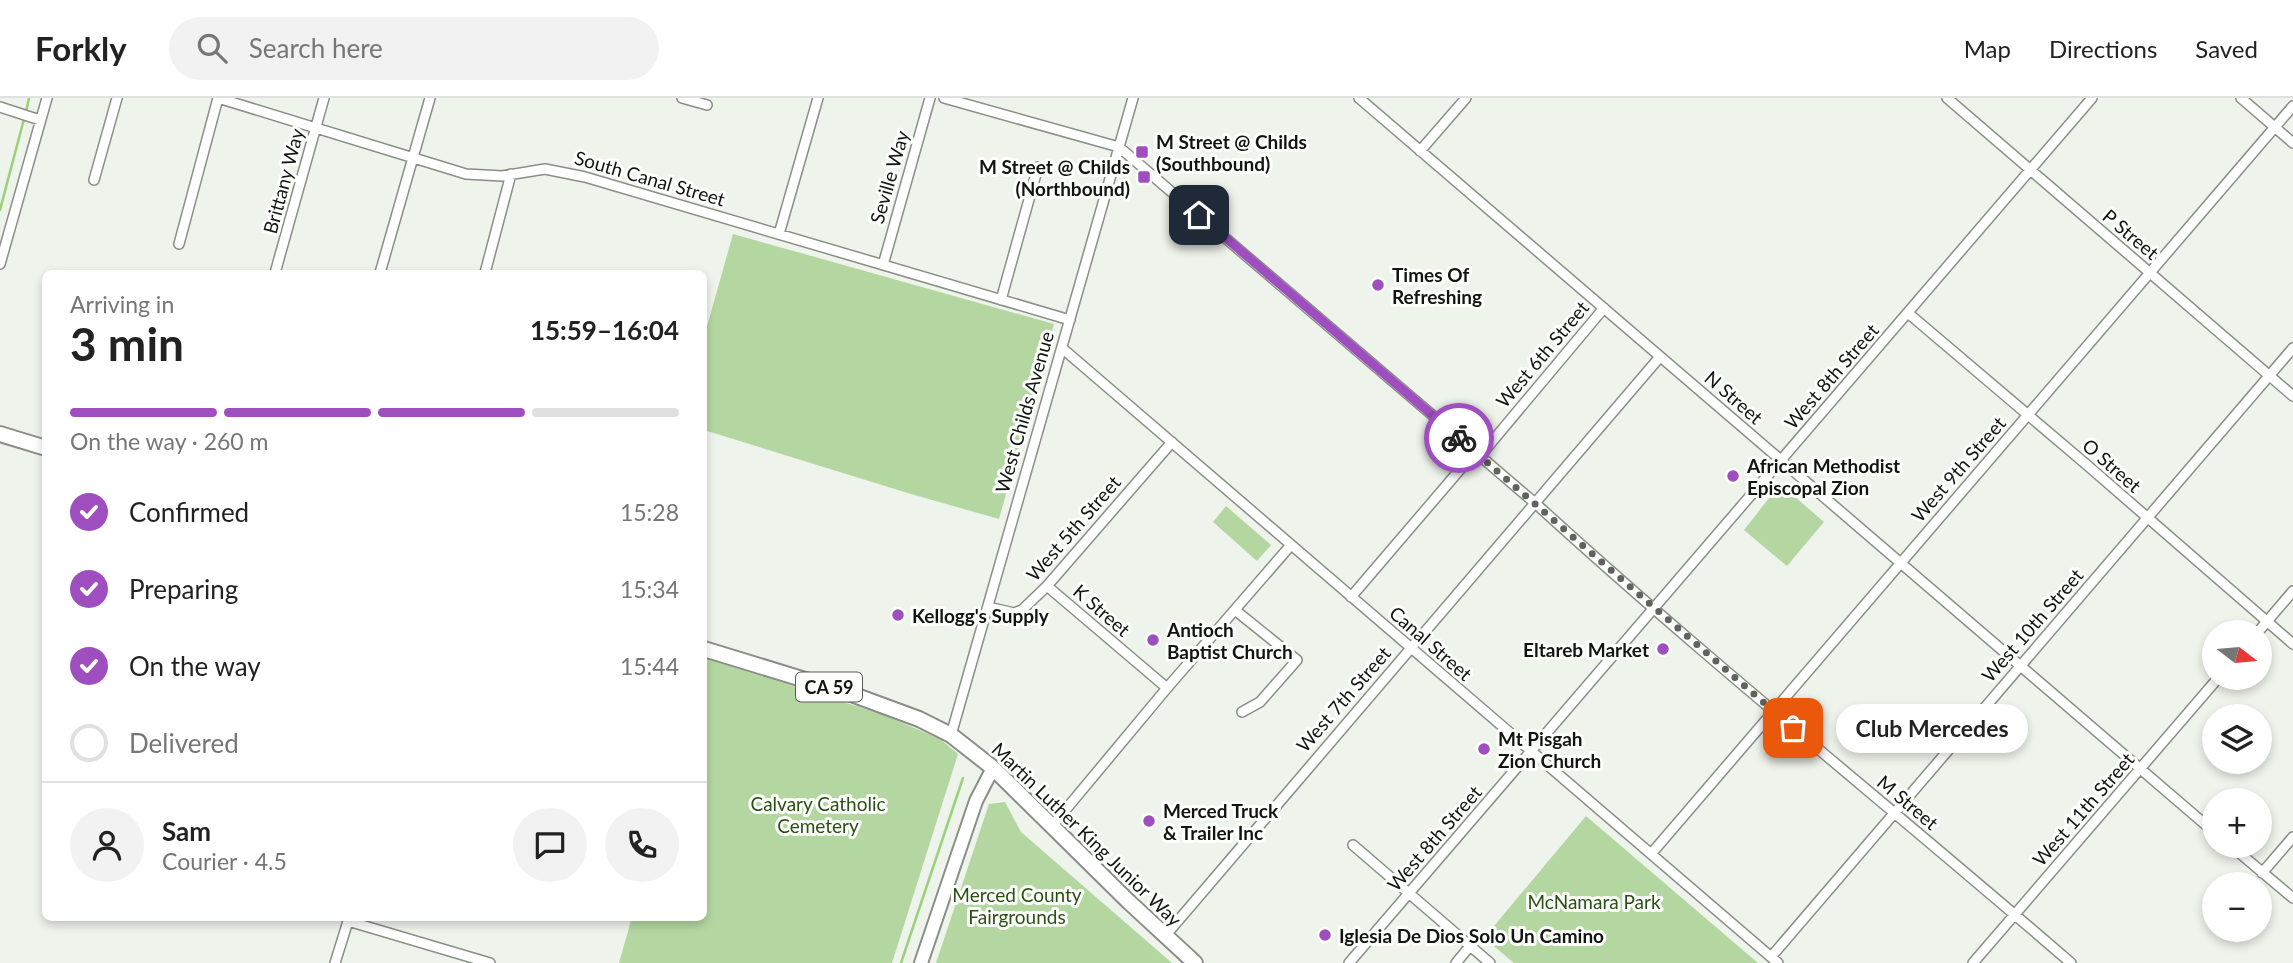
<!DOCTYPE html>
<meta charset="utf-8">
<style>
body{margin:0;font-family:Lato,sans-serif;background:#f2f2f2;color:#222;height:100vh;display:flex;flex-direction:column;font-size:26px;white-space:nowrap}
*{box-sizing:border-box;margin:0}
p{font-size:23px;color:#767676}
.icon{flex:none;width:38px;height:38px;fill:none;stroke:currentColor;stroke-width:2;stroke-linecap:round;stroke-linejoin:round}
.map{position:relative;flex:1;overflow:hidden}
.details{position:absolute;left:42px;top:172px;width:665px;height:651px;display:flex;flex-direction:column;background:#fff;border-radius:10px;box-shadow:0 4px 10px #0003}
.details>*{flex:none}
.needle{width:46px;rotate:106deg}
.tools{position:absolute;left:2202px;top:522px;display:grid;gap:14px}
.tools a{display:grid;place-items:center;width:70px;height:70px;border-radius:50%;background:#fff;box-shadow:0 4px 10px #0003;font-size:35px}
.pin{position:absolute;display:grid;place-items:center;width:60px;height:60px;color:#fff;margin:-30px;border-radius:14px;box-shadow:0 4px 10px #0006}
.courier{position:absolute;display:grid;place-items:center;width:70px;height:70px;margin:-35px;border:5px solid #9e4ebf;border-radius:50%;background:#fff;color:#222;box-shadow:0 2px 9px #0007}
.bubble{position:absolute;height:49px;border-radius:24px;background:#fff;box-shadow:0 4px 10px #0003;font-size:23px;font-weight:700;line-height:49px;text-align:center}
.overview em{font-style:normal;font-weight:700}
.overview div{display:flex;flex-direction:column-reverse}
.overview{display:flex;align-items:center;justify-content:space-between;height:119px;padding:0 28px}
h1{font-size:46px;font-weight:700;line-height:52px}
.bar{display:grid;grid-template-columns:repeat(4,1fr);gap:10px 7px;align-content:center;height:84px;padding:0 28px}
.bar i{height:9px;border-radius:5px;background:#e0e0e0}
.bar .on{background:#9e4ebf}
.bar p{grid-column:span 4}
.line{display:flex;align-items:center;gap:18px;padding:0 28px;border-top:2px solid #e0e0e0}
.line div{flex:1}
.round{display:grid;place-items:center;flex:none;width:74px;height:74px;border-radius:37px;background:#f2f2f2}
ol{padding:0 28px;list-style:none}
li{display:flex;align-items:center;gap:21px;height:77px}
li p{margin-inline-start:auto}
li .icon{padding:7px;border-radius:50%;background:#9e4ebf;color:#fff;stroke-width:4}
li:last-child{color:#767676}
li i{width:38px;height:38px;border:4px solid #e0e0e0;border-radius:50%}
header{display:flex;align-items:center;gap:42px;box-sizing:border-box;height:98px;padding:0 35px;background:#fff;border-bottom:2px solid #e0e0e0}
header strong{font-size:33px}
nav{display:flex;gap:38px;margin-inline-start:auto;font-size:24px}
.search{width:490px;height:63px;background:#f2f2f2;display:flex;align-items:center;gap:18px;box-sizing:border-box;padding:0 24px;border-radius:38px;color:#767676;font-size:26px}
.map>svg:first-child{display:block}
.green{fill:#b4d7a1}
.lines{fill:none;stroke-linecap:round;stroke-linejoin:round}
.stream{stroke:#9ad07a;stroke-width:2.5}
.minor-casing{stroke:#8a8e87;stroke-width:12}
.major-casing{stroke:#8a8e87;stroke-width:16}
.highway-casing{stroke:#8a8e87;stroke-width:18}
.minor{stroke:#fff;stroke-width:9}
.major{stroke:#fff;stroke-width:12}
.highway{stroke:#fff;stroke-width:14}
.done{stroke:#60625e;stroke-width:7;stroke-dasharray:0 12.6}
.route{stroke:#9e4ebf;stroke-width:9}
.poi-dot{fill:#9e4ebf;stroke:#fdfffc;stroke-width:2.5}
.labels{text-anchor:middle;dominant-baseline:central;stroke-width:6;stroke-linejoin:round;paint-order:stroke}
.shield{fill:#fdfffc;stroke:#595a58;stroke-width:2}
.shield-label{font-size:18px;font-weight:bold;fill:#131412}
.poi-label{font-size:19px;font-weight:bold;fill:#131412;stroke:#fdfffc;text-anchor:start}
.street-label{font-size:19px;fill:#131412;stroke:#fdfffc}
.park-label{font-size:19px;fill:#2c4e14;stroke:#fdfffc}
</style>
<header>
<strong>Forkly</strong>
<div class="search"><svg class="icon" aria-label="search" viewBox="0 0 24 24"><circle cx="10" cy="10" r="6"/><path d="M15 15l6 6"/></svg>Search here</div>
<nav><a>Map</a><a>Directions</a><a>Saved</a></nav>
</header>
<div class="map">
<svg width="2293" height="865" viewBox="0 0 2293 865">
<rect width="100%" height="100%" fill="#eef3eb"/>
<path class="green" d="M 733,136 L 1054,226 L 999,421 L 911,396 L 704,332 L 704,239 Z
M 1780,386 L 1824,424 L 1787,468 L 1744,432 Z
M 1226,408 L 1271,447 L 1257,463 L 1213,424 Z
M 704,560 L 884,617 L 940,641 L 958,656 L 892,865 L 619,865 L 632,819 L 704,819 Z
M 1005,704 L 1021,734 L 1172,865 L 936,865 L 989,706 Z
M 1586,718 L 1758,865 L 1514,865 L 1484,840 Z"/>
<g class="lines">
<path class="stream" d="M 26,14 L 29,0
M 0,112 L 24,21
M 901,865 L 963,680"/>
<defs>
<path id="minor" d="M 218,0 L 466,76 L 502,78 L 545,71 L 585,79 L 1070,222
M 682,0 L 707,7
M 944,0 L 1119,49 L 1535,405 C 1709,564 1893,711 2071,865
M 1359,0 L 2214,734
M 1947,0 L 2293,298
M 2241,0 L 2293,45
M 0,9 L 40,22
M 1420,53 L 1466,0
M 94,82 L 117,0
M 779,136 L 818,0
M 179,146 L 218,0
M 0,166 L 47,0
M 883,167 L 930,0
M 275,175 L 324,0
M 380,175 L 430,0
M 485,175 L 511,76
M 1001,202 L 1038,69
M 1908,215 L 2087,367 L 2293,546
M 1062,250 L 1778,865
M 1480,358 L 1604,210
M 1047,488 L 1167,590
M 1351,499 L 1475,354
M 988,509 L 1014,515 L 1022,512 L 1047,488 L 1172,344
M 1235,512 L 1297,562 L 1260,604 L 1242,614
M 2258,534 L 2293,493
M 951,637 L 1133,0
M 1052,728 L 1167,590 L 1291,447
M 1353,747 L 1490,865
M 2230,747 L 2293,800
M 1651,756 L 2293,8
M 2262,775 L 2293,739
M 348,823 L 490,865
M 1165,838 L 1659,260
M 1771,859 L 2293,250
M 335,865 L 349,820
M 1349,865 L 2092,0
M 1456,865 L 1470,848
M 1973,865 L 2219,579"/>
<path id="major" d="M 921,865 L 976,703 L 993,670"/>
<path id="highway" d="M 0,336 L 46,350
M 704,551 L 854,597 L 919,621 L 951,637 L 993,670 L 1129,804 L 1195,865"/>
</defs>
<use href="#minor" class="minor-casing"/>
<use href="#major" class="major-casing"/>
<use href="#highway" class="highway-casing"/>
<use href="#minor" class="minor"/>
<use href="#major" class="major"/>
<use href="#highway" class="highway"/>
</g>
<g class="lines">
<path class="done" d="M 1459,340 L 1793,630"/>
<path class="route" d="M 1199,117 L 1459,340"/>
</g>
<g class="poi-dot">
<rect x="1135" y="47" width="14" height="14" rx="3.5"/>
<rect x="1137" y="72" width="14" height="14" rx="3.5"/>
<circle cx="1378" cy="187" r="7"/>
<circle cx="1733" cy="378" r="7"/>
<circle cx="898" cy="517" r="7"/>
<circle cx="1153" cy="542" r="7"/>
<circle cx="1663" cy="551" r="7"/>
<circle cx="1484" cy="651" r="7"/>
<circle cx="1149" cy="723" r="7"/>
<circle cx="1325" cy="837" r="7"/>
</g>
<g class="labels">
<rect class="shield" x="796" y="574.5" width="66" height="29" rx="5"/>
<g class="shield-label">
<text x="829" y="589">CA 59</text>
</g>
<g class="poi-label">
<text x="1156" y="43">M Street @ Childs<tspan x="1156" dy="22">(Southbound)</tspan></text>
<text x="1130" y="68" text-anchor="end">M Street @ Childs<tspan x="1130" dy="22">(Northbound)</tspan></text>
<text x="1392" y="176">Times Of<tspan x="1392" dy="22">Refreshing</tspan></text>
<text x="1747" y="367">African Methodist<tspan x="1747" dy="22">Episcopal Zion</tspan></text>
<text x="912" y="517">Kellogg's Supply</text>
<text x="1167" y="531">Antioch<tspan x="1167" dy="22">Baptist Church</tspan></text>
<text x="1649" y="551" text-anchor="end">Eltareb Market</text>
<text x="1498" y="640">Mt Pisgah<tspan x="1498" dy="22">Zion Church</tspan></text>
<text x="1163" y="712">Merced Truck<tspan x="1163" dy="22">&amp; Trailer Inc</tspan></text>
<text x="1339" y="837">Iglesia De Dios Solo Un Camino</text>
</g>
<g class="street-label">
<text transform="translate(889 79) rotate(-74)">Seville Way</text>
<text transform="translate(650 80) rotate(16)">South Canal Street</text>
<text transform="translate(283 83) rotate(-75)">Brittany Way</text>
<text transform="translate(2131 136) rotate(40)">P Street</text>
<text transform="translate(1542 256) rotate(-50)">West 6th Street</text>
<text transform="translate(1831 278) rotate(-49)">West 8th Street</text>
<text transform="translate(1734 299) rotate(41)">N Street</text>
<text transform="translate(1024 314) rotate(-74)">West Childs Avenue</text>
<text transform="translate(2112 367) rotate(41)">O Street</text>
<text transform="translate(1958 371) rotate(-49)">West 9th Street</text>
<text transform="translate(1073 430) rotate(-49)">West 5th Street</text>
<text transform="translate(1102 512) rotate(41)">K Street</text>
<text transform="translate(2032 527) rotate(-49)">West 10th Street</text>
<text transform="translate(1431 545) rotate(41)">Canal Street</text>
<text transform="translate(1343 601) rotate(-49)">West 7th Street</text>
<text transform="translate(1908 704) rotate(40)">M Street</text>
<text transform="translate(2083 711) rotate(-49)">West 11th Street</text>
<text transform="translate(1087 736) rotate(44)">Martin Luther King Junior Way</text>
<text transform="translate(1434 740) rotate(-49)">West 8th Street</text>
</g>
<g class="park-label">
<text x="818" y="705">Calvary Catholic<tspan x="818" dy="22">Cemetery</tspan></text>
<text x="1017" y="796">Merced County<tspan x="1017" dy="22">Fairgrounds</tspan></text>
<text x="1594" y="803">McNamara Park</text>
</g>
</g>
</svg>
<div class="tools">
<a><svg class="needle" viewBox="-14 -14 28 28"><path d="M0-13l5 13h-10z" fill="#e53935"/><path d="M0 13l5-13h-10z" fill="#767676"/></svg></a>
<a><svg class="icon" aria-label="layers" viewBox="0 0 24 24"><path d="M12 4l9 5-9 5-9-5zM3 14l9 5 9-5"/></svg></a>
<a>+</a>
<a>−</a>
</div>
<div class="pin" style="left:1793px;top:630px;background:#ea580c"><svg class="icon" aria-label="bag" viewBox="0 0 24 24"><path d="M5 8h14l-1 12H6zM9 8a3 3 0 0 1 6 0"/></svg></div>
<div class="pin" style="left:1199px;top:117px;background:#1f2937"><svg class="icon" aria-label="home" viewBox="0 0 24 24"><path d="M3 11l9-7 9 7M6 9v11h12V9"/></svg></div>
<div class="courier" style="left:1459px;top:340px"><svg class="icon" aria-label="bike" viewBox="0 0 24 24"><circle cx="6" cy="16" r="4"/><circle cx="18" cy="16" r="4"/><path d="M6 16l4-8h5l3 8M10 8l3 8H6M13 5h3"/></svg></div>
<div class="bubble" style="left:1836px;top:606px;width:192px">Club Mercedes</div>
<section class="details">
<div class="overview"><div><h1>3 min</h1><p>Arriving in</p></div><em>15:59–16:04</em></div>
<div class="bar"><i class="on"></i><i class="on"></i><i class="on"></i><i></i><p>On the way · 260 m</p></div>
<ol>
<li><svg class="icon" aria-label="check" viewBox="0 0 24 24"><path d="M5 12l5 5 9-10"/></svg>Confirmed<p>15:28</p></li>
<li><svg class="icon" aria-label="check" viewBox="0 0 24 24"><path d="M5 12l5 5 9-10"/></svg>Preparing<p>15:34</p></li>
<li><svg class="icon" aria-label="check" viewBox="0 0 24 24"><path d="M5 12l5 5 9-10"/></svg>On the way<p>15:44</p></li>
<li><i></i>Delivered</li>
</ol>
<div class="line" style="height:126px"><a class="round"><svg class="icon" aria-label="person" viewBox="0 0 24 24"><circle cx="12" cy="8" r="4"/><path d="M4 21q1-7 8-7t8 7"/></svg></a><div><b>Sam</b><p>Courier · 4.5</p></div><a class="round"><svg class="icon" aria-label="chat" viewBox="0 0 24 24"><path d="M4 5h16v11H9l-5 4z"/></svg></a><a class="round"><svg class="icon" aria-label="phone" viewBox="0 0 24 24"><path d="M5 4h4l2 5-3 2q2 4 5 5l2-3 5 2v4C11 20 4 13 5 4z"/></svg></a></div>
</section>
</div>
